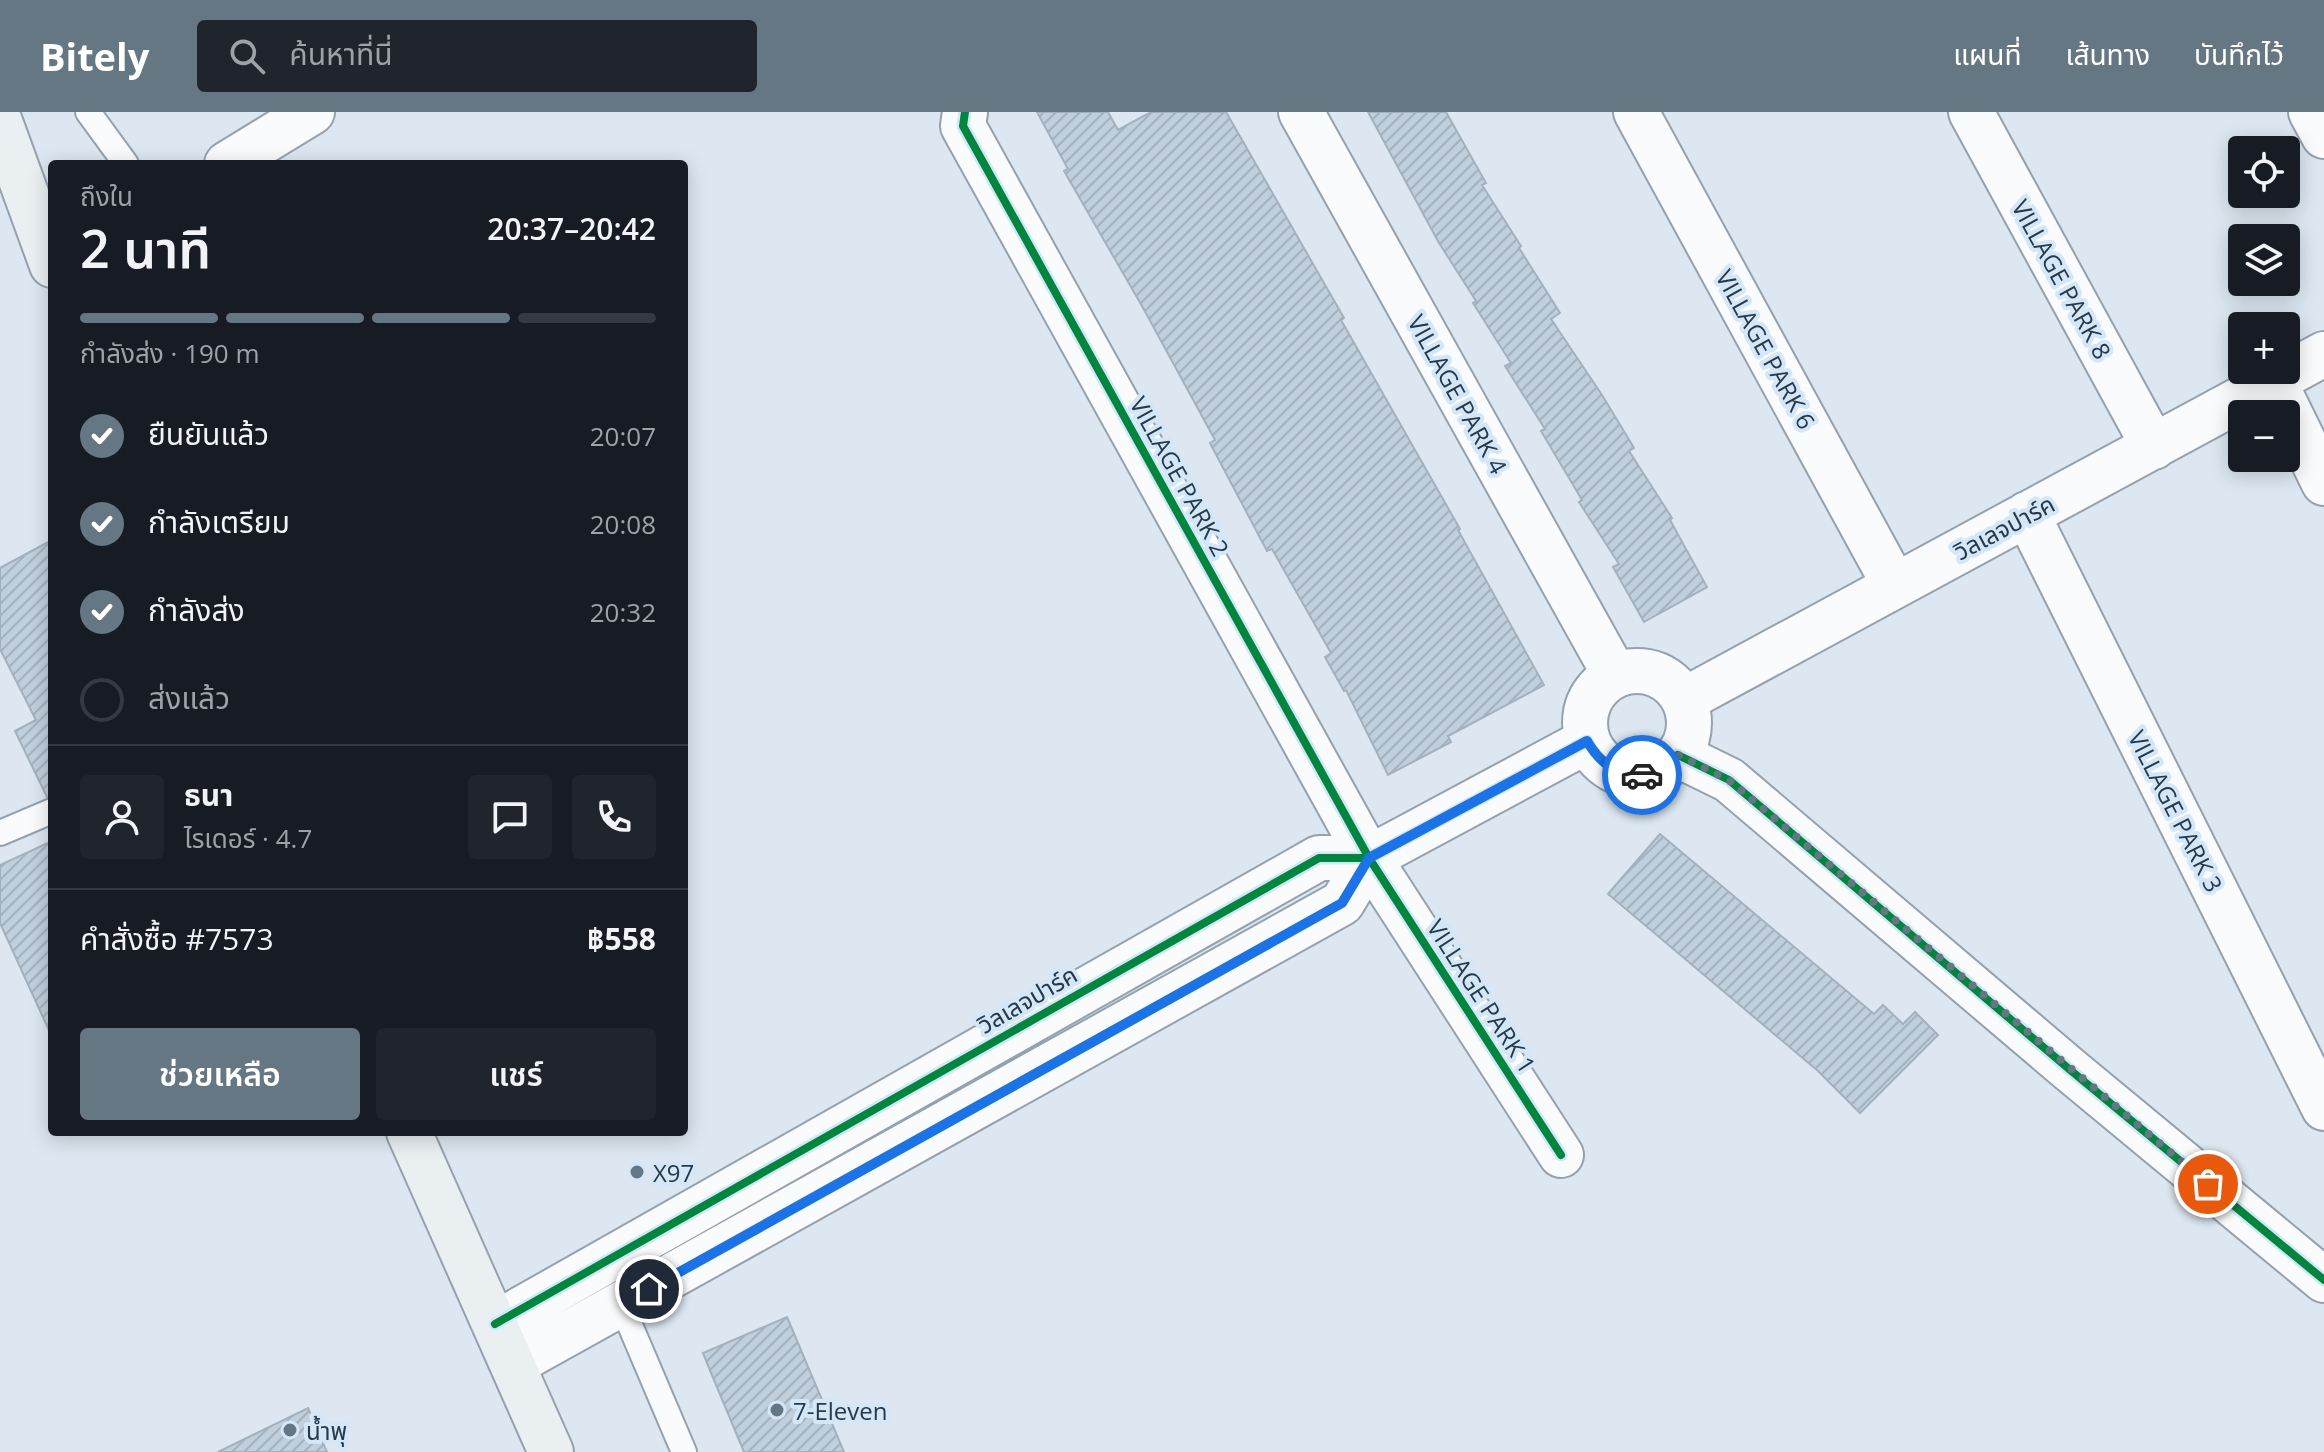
<!DOCTYPE html>
<html lang="th">
<meta charset="utf-8">
<style>
body{margin:0;font-family:"Open Sans","Noto Sans Thai",sans-serif;background:#20242c;color:#f1f3f6;height:100vh;display:flex;flex-direction:column;font-size:30px;white-space:nowrap}
*{box-sizing:border-box;margin:0}
p{font-size:26px;color:#9ea1a6}
.icon{flex:none;width:44px;height:44px;fill:none;stroke:currentColor;stroke-width:2;stroke-linecap:round;stroke-linejoin:round}
.map{position:relative;flex:1;overflow:hidden}
.side{position:absolute;left:48px;top:48px;width:640px;height:976px;display:flex;flex-direction:column;background:#171b24;border-radius:8px;box-shadow:0 4px 20px #0003}
.side>*{flex:none}
.tools{position:absolute;left:2228px;top:24px;display:grid;gap:16px}
.tools a{display:grid;place-items:center;width:72px;height:72px;border-radius:8px;background:#171b24;box-shadow:0 4px 20px #0003;font-size:40px}
.pin{position:absolute;display:grid;place-items:center;width:68px;height:68px;color:#fff;margin:-34px;border:4px solid #fff;border-radius:50%;box-shadow:0 2px 8px #0007}
.courier{position:absolute;display:grid;place-items:center;width:80px;height:80px;margin:-40px;border:6px solid #1a73e8;border-radius:50%;background:#fff;color:#222;box-shadow:0 2px 10px #0007}
.summary em{font-style:normal;font-weight:600}
.summary div{display:flex;flex-direction:column-reverse}
.summary{display:flex;align-items:center;justify-content:space-between;height:136px;padding:0 32px}
h1{font-size:52px;font-weight:600;line-height:60px}
.bar{display:grid;grid-template-columns:repeat(4,1fr);gap:12px 8px;align-content:center;height:96px;padding:0 32px}
.bar i{height:10px;border-radius:6px;background:#363941}
.bar .selected{background:#667784}
.bar p{grid-column:span 4}
.line{display:flex;align-items:center;gap:20px;padding:0 32px;border-top:2px solid #363941}
.line div{flex:1}
.round{display:grid;place-items:center;flex:none;width:84px;height:84px;border-radius:8px;background:#20242c}
ol{padding:0 32px;list-style:none}
li{display:flex;align-items:center;gap:24px;height:88px}
li p{margin-inline-start:auto}
li .icon{padding:8px;border-radius:50%;background:#667784;color:#fff;stroke-width:4}
li:last-child{color:#9ea1a6}
li i{width:44px;height:44px;border:4px solid #363941;border-radius:50%}
.cta{display:flex;gap:16px;margin-top:auto;padding:16px 32px}
.cta a{flex:1;height:92px;border-radius:8px;background:#667784;color:#fff;font-size:32px;font-weight:600;line-height:92px;text-align:center}
.cta a+a{background:#20242c;color:#f1f3f6}
header{display:flex;align-items:center;gap:48px;box-sizing:border-box;height:112px;padding:0 40px;background:#667784;color:#fff}
header strong{font-size:38px}
nav{display:flex;gap:44px;margin-inline-start:auto;font-size:28px}
.search{width:560px;height:72px;background:#20242c;display:flex;align-items:center;gap:20px;box-sizing:border-box;padding:0 28px;border-radius:8px;color:#9ea1a6;font-size:30px}
.map>svg:first-child{display:block}
.building{fill:url(#building-hatch);stroke:#a3b1bd;stroke-width:2}
.lines{fill:none;stroke-linecap:round;stroke-linejoin:round}
.lane-casing{stroke:#94a2ae;stroke-width:28}
.street-casing{stroke:#94a2ae;stroke-width:48}
.secondary-casing{stroke:#94a2ae;stroke-width:48}
.lane{stroke:#fafbfd;stroke-width:24}
.street{stroke:#fafbfd;stroke-width:44}
.secondary{stroke:#eaf0f1;stroke-width:44}
.cycleway-casing{stroke:#d4e7f9;stroke-width:13}
.cycleway{stroke:#00873e;stroke-width:8}
.done{stroke:#667784;stroke-width:8;stroke-dasharray:0 14.4}
.route{stroke:#1a73e8;stroke-width:10}
.poi-dot{fill:#667784;stroke:#d4e7f9;stroke-width:3}
.labels{text-anchor:middle;dominant-baseline:central;stroke-width:8;stroke-linejoin:round;paint-order:stroke}
.street-label{font-size:24px;fill:#263a4a;stroke:#d4e7f9}
.poi-label{font-size:24px;fill:#263a4a;stroke:#d4e7f9;text-anchor:start}
</style>
<header>
<strong>Bitely</strong>
<div class="search"><svg class="icon" aria-label="search" viewBox="0 0 24 24"><circle cx="10" cy="10" r="6"/><path d="M15 15l6 6"/></svg>ค้นหาที่นี่</div>
<nav><a>แผนที่</a><a>เส้นทาง</a><a>บันทึกไว้</a></nav>
</header>
<div class="map">
<svg width="2324" height="1340" viewBox="0 0 2324 1340">
<defs>
<pattern id="building-hatch" width="6" height="6" patternUnits="userSpaceOnUse" patternTransform="scale(2)"><rect width="6" height="6" fill="#c0cfdc"/><path d="M-1 1l2-2M0 6l6-6M5 7l2-2" fill="none" stroke="#a5b2be"/></pattern>
</defs>
<rect width="100%" height="100%" fill="#dce7f1"/>
<path class="building" d="M 1037,0 L 1108,0 L 1118,18 L 1151,0 L 1226,0 L 1344,206 L 1341,208 L 1460,417 L 1458,418 L 1544,573 L 1448,624 L 1451,630 L 1388,663 L 1346,578 L 1344,579 L 1325,545 L 1331,541 L 1272,437 L 1267,439 L 1210,331 L 1215,328 L 1142,194 L 1064,59 L 1068,57 Z
M 1368,0 L 1446,0 L 1486,71 L 1482,73 L 1521,134 L 1519,136 L 1560,201 L 1551,207 L 1602,283 L 1634,336 L 1629,339 L 1672,406 L 1670,408 L 1707,475 L 1644,510 L 1613,455 L 1619,452 L 1579,390 L 1582,388 L 1541,319 L 1545,317 L 1505,254 L 1511,251 L 1473,191 L 1476,189 L 1439,131 Z
M 52,428 L 52,684 L 47,685 L 15,619 L 36,608 L 0,537 L 0,456 Z
M 1660,722 L 1874,902 L 1883,893 L 1903,912 L 1915,900 L 1938,923 L 1860,1001 L 1818,959 L 1608,782 Z
M 52,729 L 52,925 L 0,811 L 0,753 Z
M 787,1205 L 844,1340 L 744,1340 L 709,1256 L 703,1241 Z
M 308,1296 L 327,1340 L 218,1340 Z"/>
<g class="lines">
<defs>
<path id="lane" d="M 88,0 L 126,52
M 0,721 L 52,699
M 621,1192 L 684,1340"/>
<path id="street" d="M 965,0 L 963,14 L 1369,746 L 1561,1043
M 1301,0 L 1615,563
M 1636,0 L 1895,474
M 1971,0 L 2154,335
M 2311,0 L 2324,24
M 227,52 L 312,0
M 2274,269 L 2324,371
M 2027,402 L 2324,996
M1585 611a52 52 0 1 1 104 0a52 52 0 1 1-104 0Z
M 1684,588 L 2324,242
M 1678,643 L 1729,668 L 2069,957 L 2324,1168
M 495,1212 L 1319,746 L 1369,746 L 1587,629
M 513,1252 L 1342,791 L 1369,746"/>
<path id="secondary" d="M 0,10 L 52,153
M 409,1020 L 551,1340"/>
</defs>
<use href="#lane" class="lane-casing"/>
<use href="#street" class="street-casing"/>
<use href="#secondary" class="secondary-casing"/>
<use href="#lane" class="lane"/>
<use href="#street" class="street"/>
<use href="#secondary" class="secondary"/>
<defs>
<path id="cycleway" d="M 965,0 L 963,14 L 1369,746 L 1561,1043
M 1678,643 L 1729,668 L 2069,957 L 2324,1168
M 495,1212 L 1319,746 L 1369,746 L 1587,629"/>
</defs>
<use href="#cycleway" class="cycleway-casing"/>
<use href="#cycleway" class="cycleway"/>
</g>
<g class="lines">
<path class="done" d="M 1642,663 L 1664,656 L 1678,643 L 1729,668 L 2208,1072"/>
<path class="route" d="M 649,1177 L 1342,791 L 1369,746 L 1587,629 C 1600,651 1616,663 1642,663"/>
</g>
<g class="poi-dot">
<circle cx="637" cy="1060" r="8"/>
<circle cx="777" cy="1298" r="8"/>
<circle cx="290" cy="1318" r="8"/>
</g>
<g class="labels">
<g class="street-label">
<text transform="translate(2062 167) rotate(61)">VILLAGE PARK 8</text>
<text transform="translate(1766 237) rotate(61)">VILLAGE PARK 6</text>
<text transform="translate(1458 282) rotate(61)">VILLAGE PARK 4</text>
<text transform="translate(1180 364) rotate(61)">VILLAGE PARK 2</text>
<text transform="translate(2004 415) rotate(-28)">วิลเลจปาร์ค</text>
<text transform="translate(2176 699) rotate(63)">VILLAGE PARK 3</text>
<text transform="translate(1482 884) rotate(57)">VILLAGE PARK 1</text>
<text transform="translate(1027 887) rotate(-30)">วิลเลจปาร์ค</text>
</g>
<g class="poi-label">
<text x="653" y="1060">X97</text>
<text x="793" y="1298">7-Eleven</text>
<text x="306" y="1318">น้ำพุ</text>
</g>
</g>
</svg>
<div class="tools">
<a><svg class="icon" aria-label="locate" viewBox="0 0 24 24"><circle cx="12" cy="12" r="6"/><path d="M12 2v4M12 18v4M2 12h4M18 12h4"/></svg></a>
<a><svg class="icon" aria-label="layers" viewBox="0 0 24 24"><path d="M12 4l9 5-9 5-9-5zM3 14l9 5 9-5"/></svg></a>
<a>+</a>
<a>−</a>
</div>
<div class="pin" style="left:2208px;top:1072px;background:#ea580c"><svg class="icon" aria-label="bag" viewBox="0 0 24 24"><path d="M5 8h14l-1 12H6zM9 8a3 3 0 0 1 6 0"/></svg></div>
<div class="pin" style="left:649px;top:1177px;background:#1f2937"><svg class="icon" aria-label="home" viewBox="0 0 24 24"><path d="M3 11l9-7 9 7M6 9v11h12V9"/></svg></div>
<div class="courier" style="left:1642px;top:663px"><svg class="icon" aria-label="car" viewBox="0 0 24 24"><path d="M5 17H2v-5l4-1 3-4h7l3 4 3 1v5h-3M9 17h6M6 11h13"/><circle cx="7" cy="17" r="2"/><circle cx="17" cy="17" r="2"/></svg></div>
<section class="side">
<div class="summary"><div><h1>2 นาที</h1><p>ถึงใน</p></div><em>20:37–20:42</em></div>
<div class="bar"><i class="selected"></i><i class="selected"></i><i class="selected"></i><i></i><p>กำลังส่ง · 190 m</p></div>
<ol>
<li><svg class="icon" aria-label="check" viewBox="0 0 24 24"><path d="M5 12l5 5 9-10"/></svg>ยืนยันแล้ว<p>20:07</p></li>
<li><svg class="icon" aria-label="check" viewBox="0 0 24 24"><path d="M5 12l5 5 9-10"/></svg>กำลังเตรียม<p>20:08</p></li>
<li><svg class="icon" aria-label="check" viewBox="0 0 24 24"><path d="M5 12l5 5 9-10"/></svg>กำลังส่ง<p>20:32</p></li>
<li><i></i>ส่งแล้ว</li>
</ol>
<div class="line" style="height:144px"><a class="round"><svg class="icon" aria-label="person" viewBox="0 0 24 24"><circle cx="12" cy="8" r="4"/><path d="M4 21q1-7 8-7t8 7"/></svg></a><div><b>ธนา</b><p>ไรเดอร์ · 4.7</p></div><a class="round"><svg class="icon" aria-label="chat" viewBox="0 0 24 24"><path d="M4 5h16v11H9l-5 4z"/></svg></a><a class="round"><svg class="icon" aria-label="phone" viewBox="0 0 24 24"><path d="M5 4h4l2 5-3 2q2 4 5 5l2-3 5 2v4C11 20 4 13 5 4z"/></svg></a></div>
<div class="line" style="height:104px"><div>คำสั่งซื้อ #7573</div><b>฿558</b></div>
<div class="cta"><a>ช่วยเหลือ</a><a>แชร์</a></div>
</section>
</div>
